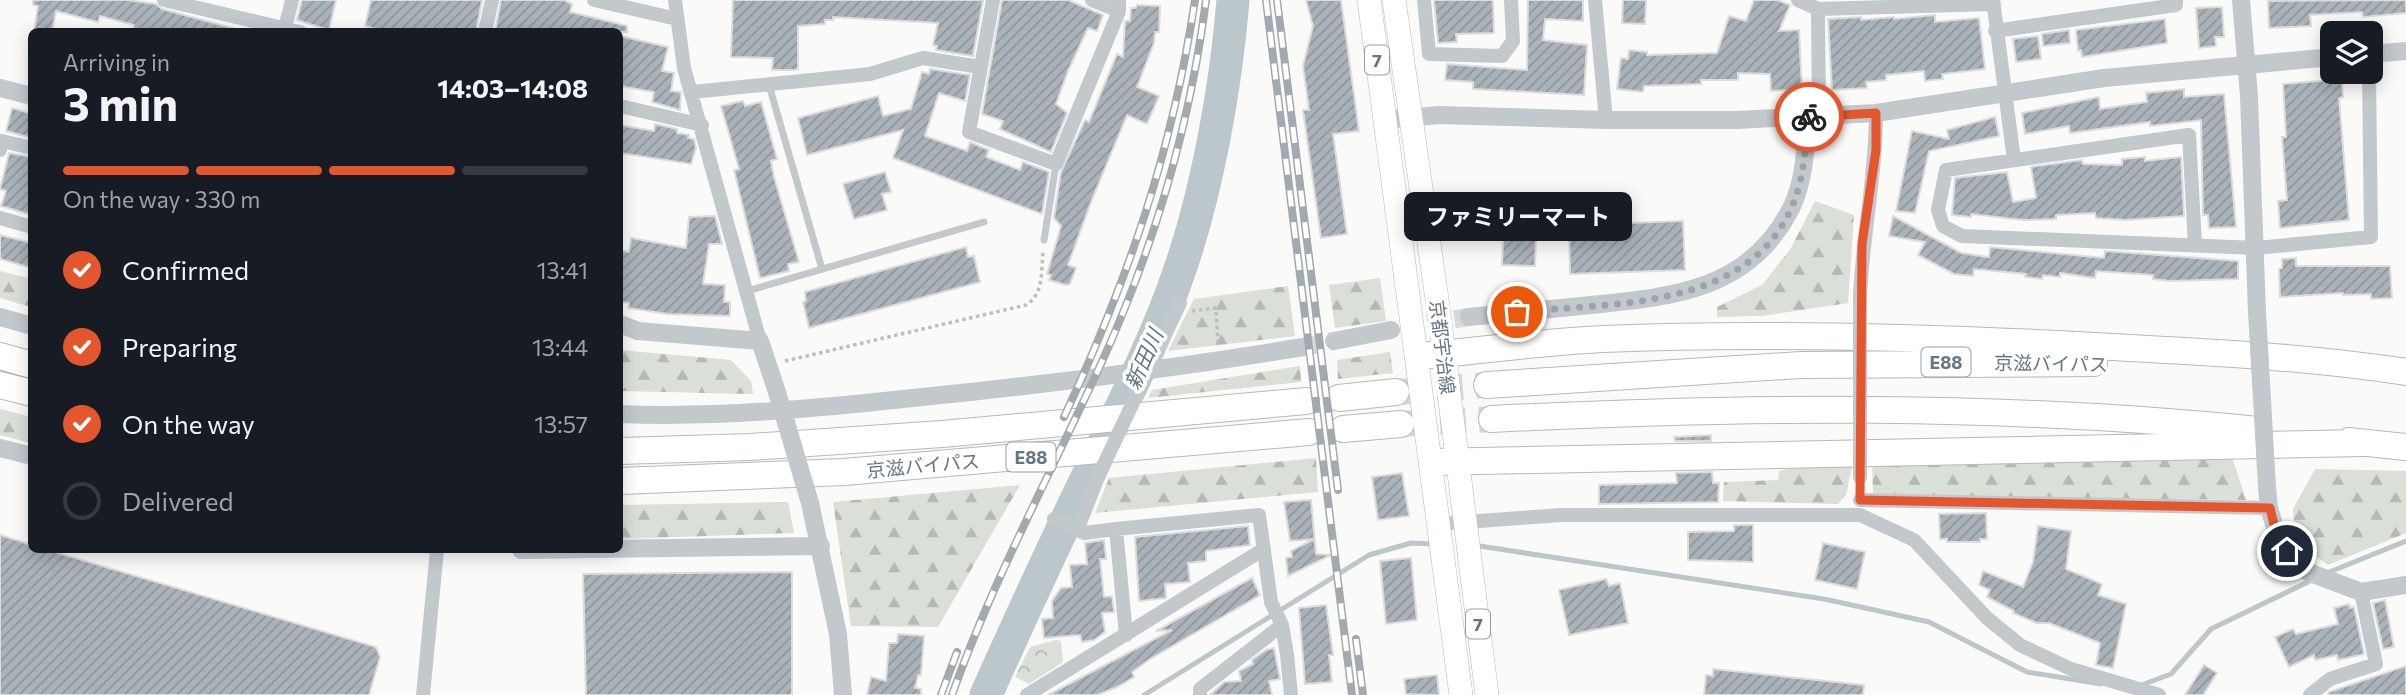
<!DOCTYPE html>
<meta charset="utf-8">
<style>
body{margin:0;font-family:Commissioner,"Noto Sans JP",sans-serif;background:#242831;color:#f1f3f6;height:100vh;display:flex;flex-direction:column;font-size:26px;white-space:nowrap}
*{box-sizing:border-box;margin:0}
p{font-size:23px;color:#9ea1a6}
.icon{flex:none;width:38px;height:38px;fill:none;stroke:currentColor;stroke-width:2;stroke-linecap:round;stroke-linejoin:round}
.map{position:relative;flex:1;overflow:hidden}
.side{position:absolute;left:28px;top:28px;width:595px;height:525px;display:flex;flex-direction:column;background:#171b24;border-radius:10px;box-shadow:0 4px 18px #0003}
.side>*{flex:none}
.tools{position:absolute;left:2320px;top:21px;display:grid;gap:14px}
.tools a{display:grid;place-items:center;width:63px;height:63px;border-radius:10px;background:#171b24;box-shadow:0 4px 18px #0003;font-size:35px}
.pin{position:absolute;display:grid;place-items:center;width:60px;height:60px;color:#fff;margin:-30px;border:4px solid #fff;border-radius:50%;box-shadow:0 2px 7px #0007}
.courier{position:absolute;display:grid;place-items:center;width:70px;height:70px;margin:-35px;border:5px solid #e4572e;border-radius:50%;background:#fff;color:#222;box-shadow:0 2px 9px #0007}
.bubble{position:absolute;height:49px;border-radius:10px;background:#171b24;box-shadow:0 4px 18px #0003;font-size:23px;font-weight:700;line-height:49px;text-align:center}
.head em{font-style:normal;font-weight:700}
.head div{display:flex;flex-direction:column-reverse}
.head{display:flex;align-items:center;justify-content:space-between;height:119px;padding:0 35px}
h1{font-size:46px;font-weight:700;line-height:52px}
.bar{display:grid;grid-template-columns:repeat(4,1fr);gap:10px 7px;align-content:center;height:84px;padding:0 35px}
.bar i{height:9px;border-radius:5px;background:#363941}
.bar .active{background:#e4572e}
.bar p{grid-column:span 4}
ol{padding:0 35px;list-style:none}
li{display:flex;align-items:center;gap:21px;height:77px}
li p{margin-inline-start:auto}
li .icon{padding:7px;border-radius:50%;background:#e4572e;color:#fff;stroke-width:4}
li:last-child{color:#9ea1a6}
li i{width:38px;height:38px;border:4px solid #363941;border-radius:50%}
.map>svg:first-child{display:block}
.forest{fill:url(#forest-firs)}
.park{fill:url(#park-crowns)}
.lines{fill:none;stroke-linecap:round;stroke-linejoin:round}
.stream{stroke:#bbc7cb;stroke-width:5}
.river{stroke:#bbc7cb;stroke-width:33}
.building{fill:url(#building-hatch);stroke:#dcdcda;stroke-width:2}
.tertiary-tunnel{stroke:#d5d9db;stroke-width:18;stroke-dasharray:18 9;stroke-linecap:butt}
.motorway-tunnel{stroke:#d5d9db;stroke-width:26;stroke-dasharray:26 13;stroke-linecap:butt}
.primary-casing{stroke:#b5babe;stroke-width:24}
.motorway-casing{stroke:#b4b9bd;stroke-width:28}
.path{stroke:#bbbfc2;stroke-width:3.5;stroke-dasharray:3.5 3.5;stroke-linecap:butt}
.service{stroke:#c3c8cc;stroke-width:7}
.minor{stroke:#c3c8cc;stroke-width:14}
.tertiary{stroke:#c3c8cc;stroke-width:18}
.primary{stroke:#fff;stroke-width:23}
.motorway{stroke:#fff;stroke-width:26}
.rail-casing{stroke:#a2aab0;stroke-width:8}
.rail{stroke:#fff;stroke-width:5;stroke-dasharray:16;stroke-linecap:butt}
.minor-bridge{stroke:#c3c8cc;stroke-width:14}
.tertiary-bridge{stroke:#c3c8cc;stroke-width:18}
.done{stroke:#99a4ac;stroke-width:7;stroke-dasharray:0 12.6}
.route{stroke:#e4572e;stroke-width:9}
.labels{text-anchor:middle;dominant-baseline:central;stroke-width:7;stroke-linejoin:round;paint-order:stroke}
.shield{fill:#fff;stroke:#939fa8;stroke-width:2}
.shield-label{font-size:18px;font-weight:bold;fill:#657683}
.street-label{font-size:19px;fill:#657683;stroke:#fff}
.water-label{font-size:21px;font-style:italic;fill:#60757c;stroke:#fff}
</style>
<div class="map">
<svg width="2406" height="695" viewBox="0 0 2406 695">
<defs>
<pattern id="forest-firs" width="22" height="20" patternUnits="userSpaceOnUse" patternTransform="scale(1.75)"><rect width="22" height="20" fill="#dadfd7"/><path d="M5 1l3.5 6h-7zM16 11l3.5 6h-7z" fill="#b4b9b4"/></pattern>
<pattern id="park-crowns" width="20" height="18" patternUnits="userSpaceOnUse" patternTransform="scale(1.75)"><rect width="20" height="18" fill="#dadfd7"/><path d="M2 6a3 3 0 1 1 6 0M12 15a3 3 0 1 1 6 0" fill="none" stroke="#b4b9b4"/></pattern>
<pattern id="building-hatch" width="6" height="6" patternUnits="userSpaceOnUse" patternTransform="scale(1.75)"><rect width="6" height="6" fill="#aab3b9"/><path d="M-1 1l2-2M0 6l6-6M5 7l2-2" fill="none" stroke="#8e969c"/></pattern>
</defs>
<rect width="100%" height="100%" fill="#fafaf8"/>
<path class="forest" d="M 1815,201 L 1854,215 L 1848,303 L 1762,316 L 1717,317 L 1717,307 L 1762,285 L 1791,248 Z
M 0,271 L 31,279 L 31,307 L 0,298 Z
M 1380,278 L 1386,321 L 1335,328 L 1329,285 Z
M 1288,286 L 1295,336 L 1168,351 L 1194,299 Z
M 620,350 L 731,360 L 751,381 L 753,394 L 620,391 Z
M 1390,352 L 1393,373 L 1338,379 L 1337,360 Z
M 1300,366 L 1301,382 L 1148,398 L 1152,390 Z
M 0,409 L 31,417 L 31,443 L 0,435 Z
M 2231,454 L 2246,500 L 1873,495 L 1872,455 Z
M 1316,458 L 1318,492 L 1095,513 L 1109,478 Z
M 1824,461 L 1853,462 L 1846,495 L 1838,504 L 1723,501 L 1724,482 L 1778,480 L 1779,471 Z
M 2315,469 L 2406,471 L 2406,533 L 2328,565 L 2295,541 L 2293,509 Z
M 1020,485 L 938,627 L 851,626 L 833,502 Z
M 788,502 L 794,533 L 620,539 L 620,505 Z"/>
<path class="park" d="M 1056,640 L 1061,641 L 1063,662 L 1029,684 L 1015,677 L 1030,647 Z"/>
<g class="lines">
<path class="stream" d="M 1473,545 L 1824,599 L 1929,622 L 2027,672 L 2101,684
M 2327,573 L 2406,541
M 2139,686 L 2171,674 L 2211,629 L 2312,580
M 1144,695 L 1369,555 L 1411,543 L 1435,544"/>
<path class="river" d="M 986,695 C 1020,619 1055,543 1091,469 C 1122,405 1155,342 1178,275 C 1207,193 1226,87 1233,0"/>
</g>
<path class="building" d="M 33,0 L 127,0 L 156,4 L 162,9 L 247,32 L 132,32 L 134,25 L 100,16 L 98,22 L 56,11 L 52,32 L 34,32 L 38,6 L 33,5 Z
M 302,0 L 336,0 L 329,30 L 297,20 Z
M 371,0 L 482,0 L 476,32 L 387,32 L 365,26 Z
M 501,0 L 564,0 L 572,4 L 570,12 L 627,26 L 627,32 L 495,32 Z
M 733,0 L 983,0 L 973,56 L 936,50 L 937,46 L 933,45 L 938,23 L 833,17 L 833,20 L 825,20 L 825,24 L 798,26 L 798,69 L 794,70 L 772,70 L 773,58 L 731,57 Z
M 1002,0 L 1068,0 L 1103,15 L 1097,31 L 1088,28 L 1068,71 L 1056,104 L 1067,113 L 1051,152 L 1000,129 L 1003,121 L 982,114 Z
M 1306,0 L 1341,0 L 1359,131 L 1333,134 L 1347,234 L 1321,238 L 1303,110 L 1309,110 L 1303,66 L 1313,26 Z
M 1434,0 L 1493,0 L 1494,33 L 1456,34 L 1457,42 L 1438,43 Z
M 1528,0 L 1583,0 L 1583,21 L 1545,19 L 1543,40 L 1587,45 L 1584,95 L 1473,89 L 1473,82 L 1445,80 L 1447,64 L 1527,70 Z
M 1623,0 L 1646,0 L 1645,24 L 1622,23 Z
M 1754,0 L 1777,0 L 1790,5 L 1779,31 L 1799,30 L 1802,89 L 1771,91 L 1770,74 L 1738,73 L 1738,80 L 1701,80 L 1701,84 L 1644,86 L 1643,92 L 1617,89 L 1621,58 L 1628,59 L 1629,50 L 1647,52 L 1647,55 L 1717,53 L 1729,16 L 1746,21 Z
M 2406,0 L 2406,13 L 2363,17 L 2362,12 L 2310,15 L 2311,26 L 2269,28 L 2268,1 Z
M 1137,5 L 1160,6 L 1159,32 L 1155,32 L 1154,43 L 1137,87 L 1159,96 L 1147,124 L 1127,115 L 1091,202 L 1068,265 L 1076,268 L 1070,284 L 1066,285 L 1049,280 L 1051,275 L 1047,274 L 1061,226 L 1054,218 L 1061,172 L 1085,120 L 1089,122 L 1117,54 L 1123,57 L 1125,21 L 1130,21 L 1131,8 L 1136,8 Z
M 2222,7 L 2224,37 L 2215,37 L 2216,46 L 2199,48 L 2196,8 Z
M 1935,15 L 1935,22 L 1979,18 L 1985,69 L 1942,74 L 1943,79 L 1925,81 L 1924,71 L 1886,75 L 1886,80 L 1866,82 L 1867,88 L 1832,90 L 1828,19 L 1861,17 L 1861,20 L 1894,17 L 1894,19 Z
M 2165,19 L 2167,43 L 2082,57 L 2081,50 L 2078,51 L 2076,30 Z
M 2069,30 L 2070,43 L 2043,46 L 2042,34 Z
M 620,36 L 668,47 L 662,71 L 674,73 L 671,91 L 681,92 L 680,110 L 652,102 L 654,92 L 620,86 Z
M 2038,36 L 2041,59 L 2016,62 L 2013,39 Z
M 930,69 L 970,75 L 965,101 L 939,93 L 925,136 L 967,151 L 970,142 L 989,150 L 986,157 L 1020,170 L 1023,162 L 1049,172 L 1042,214 L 893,158 L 903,130 L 807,155 L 798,118 L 878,96 L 883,116 L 911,109 L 922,72 L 929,74 Z
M 2342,79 L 2343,97 L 2339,98 L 2349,220 L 2280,228 L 2278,201 L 2287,200 L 2282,137 L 2286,137 L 2283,84 Z
M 2184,89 L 2184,97 L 2224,94 L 2236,227 L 2209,228 L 2208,215 L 2203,215 L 2201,120 L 2150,126 L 2150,122 L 2070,133 L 2069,126 L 2025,134 L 2022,113 L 2099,97 L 2100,109 L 2147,102 L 2146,93 Z
M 743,101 L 745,106 L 761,102 L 777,159 L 771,161 L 774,177 L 799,262 L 788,264 L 789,271 L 760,278 L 734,170 L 739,169 L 721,106 Z
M 12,108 L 32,114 L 32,138 L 6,131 Z
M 1995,117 L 1999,136 L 1929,151 L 1915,213 L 1896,211 L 1912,131 L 1949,139 L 1947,130 Z
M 655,124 L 677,129 L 677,133 L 689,135 L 688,138 L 694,139 L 696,148 L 691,164 L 620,153 L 620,125 L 654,131 Z
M 9,153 L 32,157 L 32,215 L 1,206 L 6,191 L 0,189 Z
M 2145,157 L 2145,161 L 2181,157 L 2184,216 L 2126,220 L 2096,218 L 2095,213 L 2056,215 L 2056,219 L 2023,220 L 1971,214 L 1971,217 L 1952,215 L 1955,178 L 2007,172 L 2013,202 L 2036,198 L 2031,167 L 2082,160 L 2083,164 L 2122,165 L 2122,159 Z
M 885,172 L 891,192 L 882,194 L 887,210 L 854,219 L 843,184 Z
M 1504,215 L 1537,216 L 1535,266 L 1502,265 Z
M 715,216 L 722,244 L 709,244 L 703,284 L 725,285 L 724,302 L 730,302 L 730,316 L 668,314 L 628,308 L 629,303 L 620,302 L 620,250 L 629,252 L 631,238 L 686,248 L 689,217 Z
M 1893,216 L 1961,253 L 1989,257 L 1990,247 L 2104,258 L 2105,251 L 2238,261 L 2238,279 L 2170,281 L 2153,279 L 2153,275 L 2096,271 L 2095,278 L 2060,273 L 2060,277 L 2043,275 L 2042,279 L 2025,277 L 2026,274 L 1974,269 L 1973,276 L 1954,274 L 1918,255 L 1925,242 L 1889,236 Z
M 1683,221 L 1685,270 L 1570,274 L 1569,225 Z
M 0,235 L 32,243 L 32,268 L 0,259 Z
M 966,247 L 968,257 L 974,256 L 980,282 L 809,328 L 803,302 L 806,301 L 805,292 Z
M 2296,258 L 2296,266 L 2390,266 L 2392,298 L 2371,299 L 2371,294 L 2343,295 L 2343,293 L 2280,297 L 2279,269 L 2282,268 L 2282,259 Z
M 1711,435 L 1711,441 L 1675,441 L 1674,437 Z
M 1712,472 L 1713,483 L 1719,483 L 1718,502 L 1599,504 L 1599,485 L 1677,483 L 1676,473 Z
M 1402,473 L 1409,516 L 1378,520 L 1372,477 Z
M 1311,500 L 1316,554 L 1331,555 L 1288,576 L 1286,558 L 1292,557 L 1291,551 L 1314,539 L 1290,541 L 1284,502 Z
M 1986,513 L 1987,539 L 1980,539 L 1980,542 L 1947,542 L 1947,539 L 1940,539 L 1939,514 Z
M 1734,525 L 1753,525 L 1753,562 L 1688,560 L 1688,532 L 1734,531 Z
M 1248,526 L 1250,545 L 1206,551 L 1206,561 L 1188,563 L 1190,582 L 1165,584 L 1166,598 L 1139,601 L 1135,537 Z
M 2038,526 L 2071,531 L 2066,569 L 2102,584 L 2098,595 L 2126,604 L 2113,668 L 2096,665 L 2100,643 L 2049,623 L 2037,623 L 2013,613 L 2014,611 L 1987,597 L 1990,590 L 1979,585 L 1983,571 L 2023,587 L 2033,562 Z
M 0,535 L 32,545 L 32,550 L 48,550 L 376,647 L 380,657 L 369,695 L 0,695 Z
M 1104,540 L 1106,559 L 1100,559 L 1104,597 L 1112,596 L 1114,612 L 1102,613 L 1105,632 L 1094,640 L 1082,642 L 1080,635 L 1044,638 L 1042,619 L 1053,618 L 1052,601 L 1061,588 L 1072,587 L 1070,565 L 1087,564 L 1085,543 Z
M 1823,543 L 1865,552 L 1857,589 L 1815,580 Z
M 1411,558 L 1417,620 L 1386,624 L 1380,561 Z
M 792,572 L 792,695 L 586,695 L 583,574 Z
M 1252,578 L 1260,595 L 1150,659 L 1132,672 L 1134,677 L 1117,687 L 1097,695 L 1048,695 L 1172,630 L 1156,631 Z
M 1606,579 L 1609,586 L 1620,583 L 1628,623 L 1569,635 L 1559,590 Z
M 2385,600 L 2394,647 L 2383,649 L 2373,603 Z
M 2349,604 L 2350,608 L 2354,607 L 2364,654 L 2338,660 L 2337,655 L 2315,660 L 2314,655 L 2289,667 L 2275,637 L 2293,629 L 2296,634 L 2338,624 L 2334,608 Z
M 1326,605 L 1333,655 L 1329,655 L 1332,682 L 1305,684 L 1299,608 Z
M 898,634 L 924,636 L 921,675 L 918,675 L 915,688 L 921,689 L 921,695 L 867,695 L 871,677 L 886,681 L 889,643 L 897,643 Z
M 1274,648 L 1280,679 L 1269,681 L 1272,695 L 1210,695 L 1224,682 L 1241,681 L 1239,671 L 1253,664 L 1252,660 L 1266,650 Z
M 2204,665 L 2217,673 L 2203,695 L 2185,695 Z
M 2406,666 L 2406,695 L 2328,695 L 2329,692 Z
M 1713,669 L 1864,685 L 1863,695 L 1704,695 L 1706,675 L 1713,676 Z
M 1437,675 L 1439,695 L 1406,694 L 1404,679 Z"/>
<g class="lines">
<path class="tertiary-tunnel" d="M 1401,328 L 1469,317
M 1303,347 L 1334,341"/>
<path class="motorway-tunnel" d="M 1398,392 L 1487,385
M 1401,424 L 1492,419"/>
<defs>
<path id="primary" d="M 1369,0 L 1461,695
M 1394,0 L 1438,306 L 1487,695"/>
<path id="motorway" d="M 0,356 L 32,365
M 1418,356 C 1479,351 1541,342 1602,339 C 1767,332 1931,337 2095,346 C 2199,352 2303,356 2406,372
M 0,385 L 32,393
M 1487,385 L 1801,365 L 2094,363
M 1339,398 L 1396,392
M 1492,419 C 1748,406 2004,404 2258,430
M 1343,429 L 1401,424
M 2349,441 L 2406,447
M 620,451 L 750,447 L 942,434 L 1306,401
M 1432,462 L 2363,443
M 620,481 L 844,472 L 1309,432"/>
</defs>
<use href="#primary" class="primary-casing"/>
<use href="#motorway" class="motorway-casing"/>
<path class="path" d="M 1192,311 L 1216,308 L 1218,343
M 785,361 L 1026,305 C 1044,294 1041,271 1043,252"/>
<path class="service" d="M 769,85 L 822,269
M 1044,240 L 1056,164
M 747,291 L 984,222"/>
<path class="minor" d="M 164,0 L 300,32
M 594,0 L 677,19
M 675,0 L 684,68 L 760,341
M 993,0 L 969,132 L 1056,164 L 1119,11 L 1119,0
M 1092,0 L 1119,11
M 1424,0 L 1429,54 L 1502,56 L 1513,41 L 1511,0
M 1595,0 L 1606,120
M 1798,0 L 1818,9 L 1994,4
M 1993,0 L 2014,160
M 1818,9 L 1819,115
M 285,28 L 292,0
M 1995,31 L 2176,5 L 2176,0
M 485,32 L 492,0
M 692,92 L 870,74 L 923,58 L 980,67
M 620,106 L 702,125
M 0,150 L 2,141 L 32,148
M 0,218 L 32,227
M 2195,245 L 2189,135 L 1946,170 L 1938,210 L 1943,226 L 1962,236 L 2256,248 L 2371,237 L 2369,72
M 1860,295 C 1863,234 1876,174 1876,113
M 1161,343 L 1180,303
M 1860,500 L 2269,508
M 1054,519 L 1084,533 L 1116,529
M 1440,524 L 1561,515 L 1860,515 L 1914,540 L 1987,618 L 2020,645 L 2071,669 L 2159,695
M 1078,528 L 1098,477
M 1126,635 L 1116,529 L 1259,515 L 1271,602 L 1282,625 L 1287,655 L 1291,695
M 423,695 L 437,550
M 1027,695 L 1264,549
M 1200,695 L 1200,689 L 1282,625
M 2310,695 L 2330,679 L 2376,664 L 2361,592"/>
<path class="tertiary" d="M 2241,0 L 2249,96 L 2257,312
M 2371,54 L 2406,51
M 0,88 L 32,96
M 1386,120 L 1439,115 L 1606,120 L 1736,120 L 1876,113 L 2104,78 L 2333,57
M 0,317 L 32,326
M 1469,317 C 1510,313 1551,309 1591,305 C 1670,297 1746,291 1788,214 C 1805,185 1805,148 1809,116
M 620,324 L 638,331 L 760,341 L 777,392
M 1334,341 L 1391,330
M 620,414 C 721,418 822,408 922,397 C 1050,384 1176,368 1303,347
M 0,448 L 32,456
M 2267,487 L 2269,508 L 2279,540 L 2308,572 L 2361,592 L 2406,585
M 810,503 L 838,634 L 843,695
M 521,550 L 821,546"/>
<use href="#primary" class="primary"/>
<use href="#motorway" class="motorway"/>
<defs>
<path id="rail" d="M 1266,0 L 1352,695
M 1277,0 L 1338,490
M 1064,417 C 1129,277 1172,153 1195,0
M 1356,639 L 1363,695
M 941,695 L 957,652
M 952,695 C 992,582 1050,475 1100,366 C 1153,250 1190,127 1206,0"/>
</defs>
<use href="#rail" class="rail-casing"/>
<use href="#rail" class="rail"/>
<path class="minor-bridge" d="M 1098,477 L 1161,343
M 1860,477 L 1860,295"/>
<path class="tertiary-bridge" d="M 2257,312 L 2267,487
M 777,392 L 810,503"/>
</g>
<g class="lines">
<path class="done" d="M 1517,312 C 1609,303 1744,310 1790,211 C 1804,182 1805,149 1809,117"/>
<path class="route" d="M 1809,117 L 1876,113 L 1876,150 L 1862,244 L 1860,500 L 2270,508 L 2275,529 L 2287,551"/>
</g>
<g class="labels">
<g class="shield">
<rect x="1365" y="45.5" width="24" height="29" rx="5"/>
<rect x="1921.5" y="347.5" width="49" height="29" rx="5"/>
<rect x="1006.5" y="442.5" width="49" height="29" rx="5"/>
<rect x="1466" y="609.5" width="24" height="29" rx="5"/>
</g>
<g class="shield-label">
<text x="1377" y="60">7</text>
<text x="1946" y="362">E88</text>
<text x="1031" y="457">E88</text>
<text x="1478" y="624">7</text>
</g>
<g class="street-label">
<text transform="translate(1443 347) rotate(83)">京都宇治線</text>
<text transform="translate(2051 363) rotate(1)">京滋バイパス</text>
<text transform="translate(923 465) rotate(-5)">京滋バイパス</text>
</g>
<g class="water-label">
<text transform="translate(1143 359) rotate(-66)">新田川</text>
</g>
</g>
</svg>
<div class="tools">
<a><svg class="icon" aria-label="layers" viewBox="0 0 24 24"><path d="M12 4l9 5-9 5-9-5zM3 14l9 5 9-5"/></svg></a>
</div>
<div class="pin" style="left:1517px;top:312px;background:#ea580c"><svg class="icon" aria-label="bag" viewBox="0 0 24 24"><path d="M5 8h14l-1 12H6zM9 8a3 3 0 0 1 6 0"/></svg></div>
<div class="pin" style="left:2287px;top:551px;background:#1f2937"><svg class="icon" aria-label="home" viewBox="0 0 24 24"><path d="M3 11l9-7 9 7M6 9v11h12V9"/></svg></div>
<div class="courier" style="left:1809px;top:117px"><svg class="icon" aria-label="bike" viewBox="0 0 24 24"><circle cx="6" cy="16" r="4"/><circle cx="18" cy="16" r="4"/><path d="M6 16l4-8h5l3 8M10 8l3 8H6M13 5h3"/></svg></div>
<div class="bubble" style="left:1404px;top:192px;width:228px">ファミリーマート</div>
<section class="side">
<div class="head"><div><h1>3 min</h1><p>Arriving in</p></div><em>14:03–14:08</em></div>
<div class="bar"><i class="active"></i><i class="active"></i><i class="active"></i><i></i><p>On the way · 330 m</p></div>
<ol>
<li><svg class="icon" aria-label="check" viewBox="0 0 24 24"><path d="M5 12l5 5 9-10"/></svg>Confirmed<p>13:41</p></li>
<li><svg class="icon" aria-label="check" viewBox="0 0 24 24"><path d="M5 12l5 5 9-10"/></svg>Preparing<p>13:44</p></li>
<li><svg class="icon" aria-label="check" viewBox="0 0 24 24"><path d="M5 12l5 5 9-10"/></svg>On the way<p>13:57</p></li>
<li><i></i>Delivered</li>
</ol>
</section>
</div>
